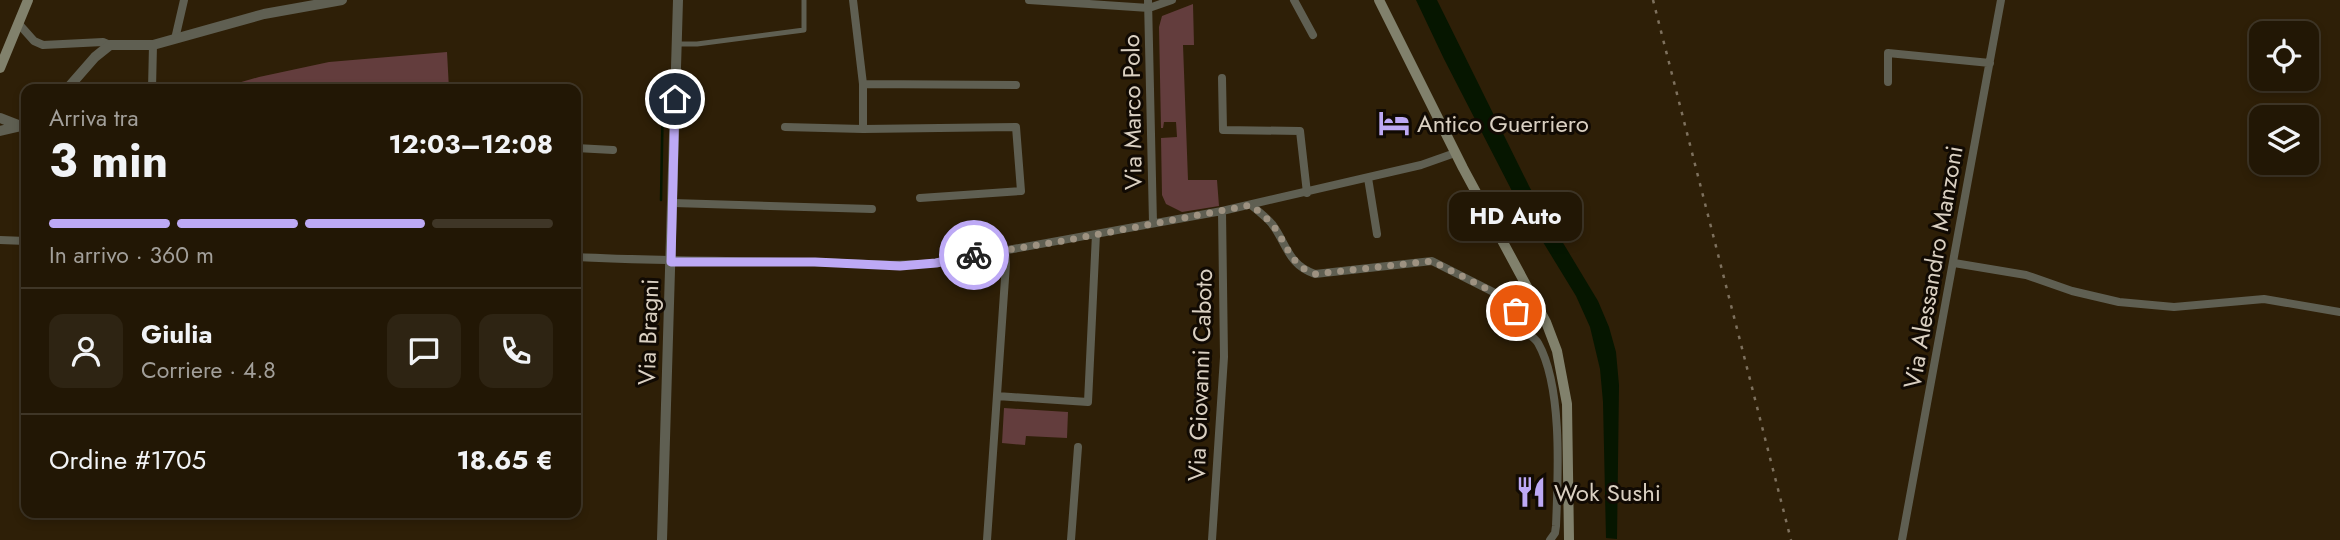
<!DOCTYPE html>
<html lang="it">
<meta charset="utf-8">
<style>
body{margin:0;font-family:Jost,sans-serif;background:#2e2413;color:#f1f3f6;height:100vh;display:flex;flex-direction:column;font-size:26px;white-space:nowrap}
*{box-sizing:border-box;margin:0}
p{font-size:23px;color:#a29f9a}
.icon{flex:none;width:38px;height:38px;fill:none;stroke:currentColor;stroke-width:2;stroke-linecap:round;stroke-linejoin:round}
.map{position:relative;flex:1;overflow:hidden}
.details{position:absolute;left:21px;top:84px;width:560px;height:434px;display:flex;flex-direction:column;background:#221705;border-radius:14px;box-shadow:0 4px 10px #0003,0 0 0 2px #3f3627}
.details>*{flex:none}
.tools{position:absolute;left:2249px;top:21px;display:grid;gap:14px}
.tools a{display:grid;place-items:center;width:70px;height:70px;border-radius:14px;background:#221705;box-shadow:0 4px 10px #0003,0 0 0 2px #3f3627;font-size:35px}
.pin{position:absolute;display:grid;place-items:center;width:60px;height:60px;color:#fff;margin:-30px;border:4px solid #fff;border-radius:50%;box-shadow:0 2px 7px #0007}
.courier{position:absolute;display:grid;place-items:center;width:70px;height:70px;margin:-35px;border:5px solid #bda9f5;border-radius:50%;background:#fff;color:#222;box-shadow:0 2px 9px #0007}
.bubble{position:absolute;height:49px;border-radius:14px;background:#221705;box-shadow:0 4px 10px #0003,0 0 0 2px #3f3627;font-size:23px;font-weight:700;line-height:49px;text-align:center}
.head em{font-style:normal;font-weight:700}
.head div{display:flex;flex-direction:column-reverse}
.head{display:flex;align-items:center;justify-content:space-between;height:119px;padding:0 28px}
h1{font-size:46px;font-weight:700;line-height:52px}
.bar{display:grid;grid-template-columns:repeat(4,1fr);gap:10px 7px;align-content:center;height:84px;padding:0 28px}
.bar i{height:9px;border-radius:5px;background:#3f3627}
.bar .selected{background:#bda9f5}
.bar p{grid-column:span 4}
.line{display:flex;align-items:center;gap:18px;padding:0 28px;border-top:2px solid #3f3627}
.line div{flex:1}
.round{display:grid;place-items:center;flex:none;width:74px;height:74px;border-radius:14px;background:#2e2413}
.map>svg:first-child{display:block}
.green{fill:#633d3d}
.water{fill:#061600}
.lines{fill:none;stroke-linecap:round;stroke-linejoin:round}
.stream{stroke:#061600;stroke-width:2.5}
.pedestrian{stroke:#5f5f52;stroke-width:5}
.minor{stroke:#5f5f52;stroke-width:8}
.tertiary{stroke:#5f5f52;stroke-width:10}
.secondary{stroke:#81816c;stroke-width:10}
.rail{stroke:#7e715e;stroke-width:2.5;stroke-dasharray:3.5 7;stroke-linecap:butt}
.done{stroke:#9e9281;stroke-width:7;stroke-dasharray:0 12.6}
.route{stroke:#bda9f5;stroke-width:9}
.labels{text-anchor:middle;dominant-baseline:central;stroke-width:6;stroke-linejoin:round;paint-order:stroke}
.street-label{font-size:24px;fill:#dad0c2;stroke:#110a03}
.poi-label{font-size:24px;fill:#dad0c2;stroke:#110a03;text-anchor:start}
</style>
<div class="map">
<svg width="2340" height="540" viewBox="0 0 2340 540">
<rect width="100%" height="100%" fill="#2e1f07"/>
<path class="green" d="M 1193,4 L 1194,45 L 1183,45 L 1188,180 L 1217,180 L 1219,206 L 1182,212 L 1166,204 L 1162,195 L 1161,138 L 1177,137 L 1176,122 L 1164,122 L 1163,128 L 1161,128 L 1159,27 L 1162,16 Z
M 447,52 L 449,89 L 217,89 L 259,77 L 329,62 Z
M 1004,408 L 1068,412 L 1067,438 L 1026,436 L 1025,445 L 1002,443 Z"/>
<path class="water" d="M 1416,0 L 1437,0 L 1530,188 L 1598,301 L 1609,327 L 1616,352 L 1619,385 L 1617,539 L 1606,538 L 1603,402 L 1600,369 L 1590,327 L 1576,296 L 1513,193 L 1444,59 Z"/>
<g class="lines">
<path class="stream" d="M 661,200 L 663,93"/>
<path class="pedestrian" d="M 677,44 L 697,44 L 804,30 L 804,0"/>
<path class="minor" d="M 853,0 L 863,84 L 863,129
M 1029,0 L 1149,8 L 1172,0
M 1148,0 L 1153,223
M 1294,0 L 1313,35
M 18,23 L 34,41 L 43,45 L 103,42 L 110,45
M 175,39 L 184,0
M 1222,78 L 1223,130 L 1300,131 L 1307,193
M 1888,82 L 1888,53 L 1990,63
M 863,84 L 1016,85
M 152,89 L 153,45
M 785,127 L 863,129 L 1016,127 L 1021,191 L 920,198
M 576,148 L 613,150
M 1368,178 L 1377,234
M 673,203 L 872,209
M 1251,205 C 1258,211 1266,217 1272,224 C 1287,244 1288,265 1315,274 L 1432,261 L 1509,300 C 1514,308 1515,316 1519,325 C 1523,332 1534,336 1538,343 C 1563,387 1558,476 1556,526 L 1555,533 L 1550,540
M 0,240 L 26,241
M 576,257 C 655,261 733,261 812,262 C 854,263 894,267 936,263 L 1222,211 L 1421,165 L 1455,153
M 1954,263 L 2026,275 L 2072,291 L 2119,302 L 2174,307 L 2264,299 L 2340,312
M 997,396 L 1088,402 L 1096,234
M 987,540 L 1006,264 L 1005,250
M 1071,540 L 1078,447
M 1212,540 L 1224,357 L 1222,211
M 1902,540 L 2001,0"/>
<path class="tertiary" d="M 67,89 L 95,57 L 110,45 L 153,45 L 264,14 L 342,0
M 0,118 L 18,125
M 0,131 L 26,125
M 662,540 L 678,0"/>
<path class="secondary" d="M 1379,0 L 1463,168 L 1546,322 L 1557,351 L 1567,404 L 1569,540
M 0,68 L 28,0"/>
<path class="rail" d="M 1653,0 L 1791,540"/>
</g>
<g class="lines">
<path class="done" d="M 974,255 L 1063,241 L 1251,205 C 1258,211 1266,217 1272,224 C 1287,243 1290,266 1315,274 L 1432,261 L 1509,300 L 1516,311"/>
<path class="route" d="M 675,99 L 671,262 L 815,262 L 900,266 L 936,263 L 974,255"/>
</g>
<defs>
<symbol id="hotel-bare" viewBox="-9 -9 18 18"><path d="M-6-4.5h1.5V1H6V5H4.5V3h-9V5H-6ZM-4 0a1.8 1.8 0 1 1 3.6 0ZM.5 0V-2.5h3Q6-2.5 6 0Z" fill="#bda9f5" stroke="#110a03" stroke-width="2.5" paint-order="stroke"/></symbol>
<symbol id="restaurant-bare" viewBox="-9 -9 18 18"><path d="M-5-6h1v4h1v-4h1v4h1v-4h1v5L-1.5 .5V6h-2V.5L-5-1ZM5-6V6H3V1.5H1.5Q1.5-4 5-6Z" fill="#bda9f5" stroke="#110a03" stroke-width="2.5" paint-order="stroke"/></symbol>
</defs>
<g fill-rule="evenodd">
<use href="#hotel-bare" x="1372" y="101" width="44" height="44"/>
<use href="#restaurant-bare" x="1509" y="470" width="44" height="44"/>
</g>
<g class="labels">
<g class="street-label">
<text transform="translate(1132 112) rotate(-91)">Via Marco Polo</text>
<text transform="translate(1933 267) rotate(-80)">Via Alessandro Manzoni</text>
<text transform="translate(648 332) rotate(-88)">Via Bragni</text>
<text transform="translate(1200 375) rotate(-88)">Via Giovanni Caboto</text>
</g>
<g class="poi-label">
<text x="1417" y="123">Antico Guerriero</text>
<text x="1554" y="492">Wok Sushi</text>
</g>
</g>
</svg>
<div class="tools">
<a><svg class="icon" aria-label="locate" viewBox="0 0 24 24"><circle cx="12" cy="12" r="6"/><path d="M12 2v4M12 18v4M2 12h4M18 12h4"/></svg></a>
<a><svg class="icon" aria-label="layers" viewBox="0 0 24 24"><path d="M12 4l9 5-9 5-9-5zM3 14l9 5 9-5"/></svg></a>
</div>
<div class="pin" style="left:1516px;top:311px;background:#ea580c"><svg class="icon" aria-label="bag" viewBox="0 0 24 24"><path d="M5 8h14l-1 12H6zM9 8a3 3 0 0 1 6 0"/></svg></div>
<div class="pin" style="left:675px;top:99px;background:#1f2937"><svg class="icon" aria-label="home" viewBox="0 0 24 24"><path d="M3 11l9-7 9 7M6 9v11h12V9"/></svg></div>
<div class="courier" style="left:974px;top:255px"><svg class="icon" aria-label="bike" viewBox="0 0 24 24"><circle cx="6" cy="16" r="4"/><circle cx="18" cy="16" r="4"/><path d="M6 16l4-8h5l3 8M10 8l3 8H6M13 5h3"/></svg></div>
<div class="bubble" style="left:1449px;top:192px;width:133px">HD Auto</div>
<section class="details">
<div class="head"><div><h1>3 min</h1><p>Arriva tra</p></div><em>12:03–12:08</em></div>
<div class="bar"><i class="selected"></i><i class="selected"></i><i class="selected"></i><i></i><p>In arrivo · 360 m</p></div>
<div class="line" style="height:126px"><a class="round"><svg class="icon" aria-label="person" viewBox="0 0 24 24"><circle cx="12" cy="8" r="4"/><path d="M4 21q1-7 8-7t8 7"/></svg></a><div><b>Giulia</b><p>Corriere · 4.8</p></div><a class="round"><svg class="icon" aria-label="chat" viewBox="0 0 24 24"><path d="M4 5h16v11H9l-5 4z"/></svg></a><a class="round"><svg class="icon" aria-label="phone" viewBox="0 0 24 24"><path d="M5 4h4l2 5-3 2q2 4 5 5l2-3 5 2v4C11 20 4 13 5 4z"/></svg></a></div>
<div class="line" style="height:91px"><div>Ordine #1705</div><b>18.65 €</b></div>
</section>
</div>
